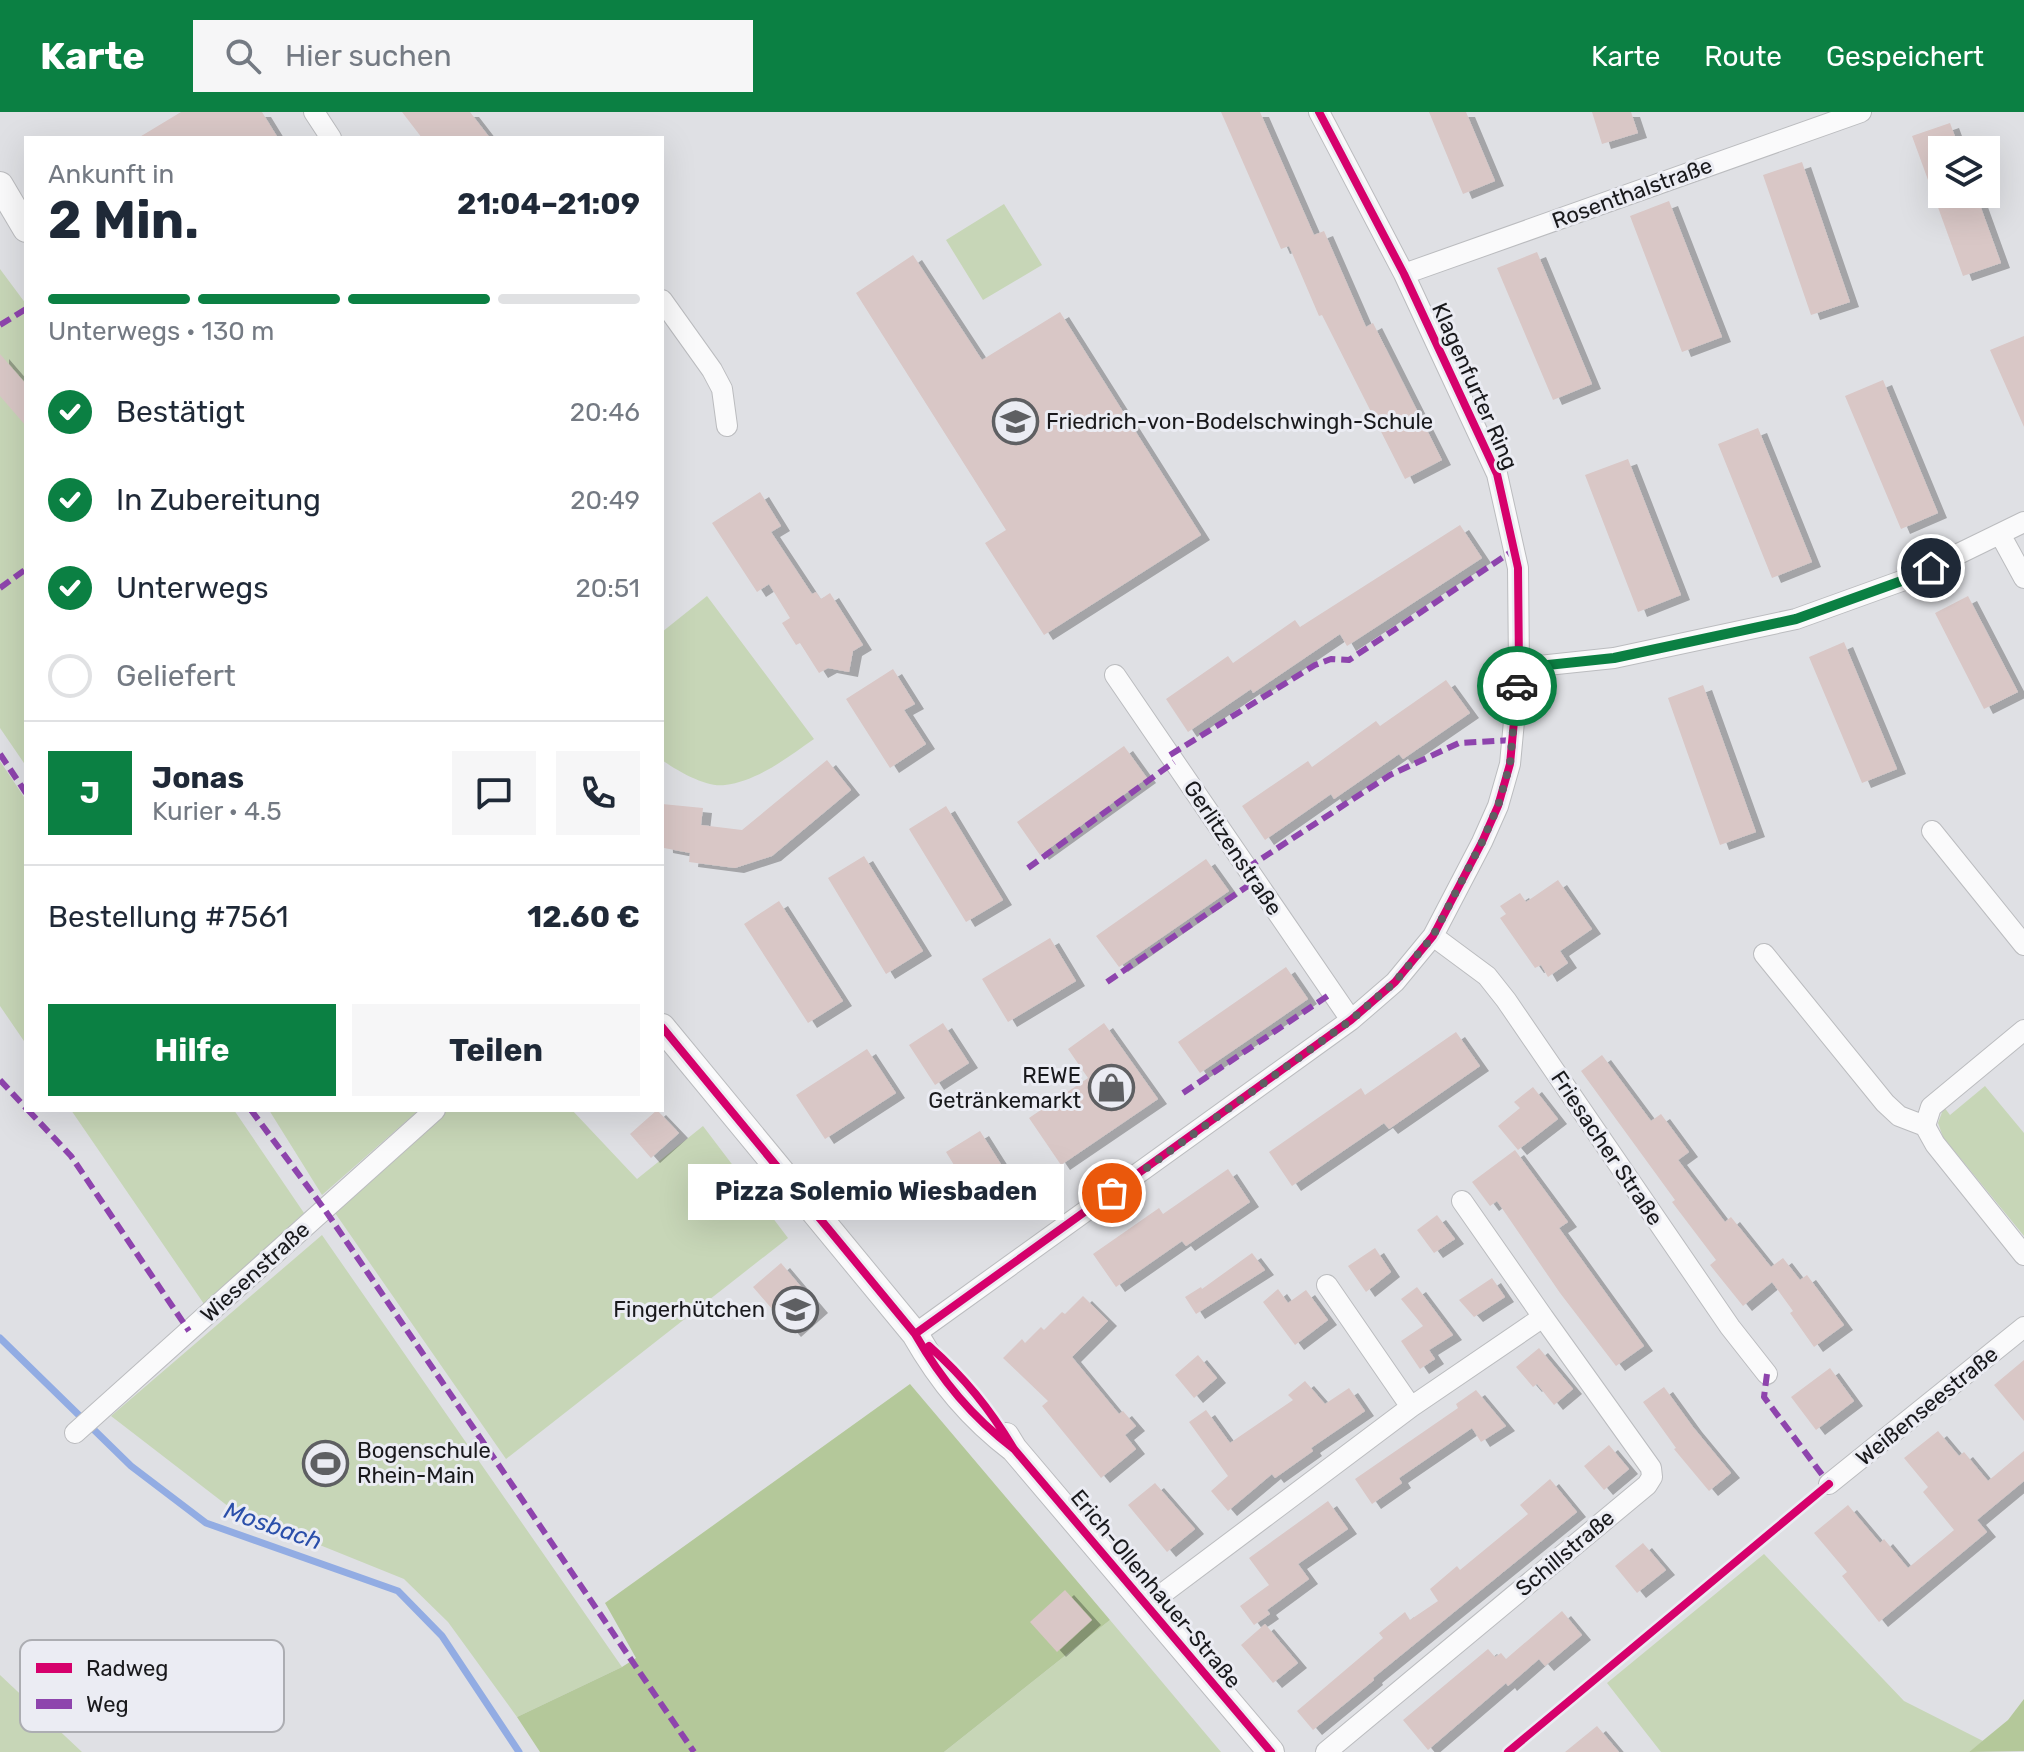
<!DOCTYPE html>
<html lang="de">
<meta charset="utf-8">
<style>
body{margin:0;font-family:Rubik,sans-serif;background:#f6f6f7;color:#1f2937;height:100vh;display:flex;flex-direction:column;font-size:30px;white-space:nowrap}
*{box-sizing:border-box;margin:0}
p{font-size:26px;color:#747a83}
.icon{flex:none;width:44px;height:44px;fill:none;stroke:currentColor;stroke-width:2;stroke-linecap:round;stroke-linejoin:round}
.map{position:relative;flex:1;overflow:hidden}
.details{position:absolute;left:24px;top:24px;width:640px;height:976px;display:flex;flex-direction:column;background:#fff;border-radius:0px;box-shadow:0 8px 32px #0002}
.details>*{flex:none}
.controls{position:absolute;left:1928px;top:24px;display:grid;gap:16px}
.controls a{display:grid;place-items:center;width:72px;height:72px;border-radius:0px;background:#fff;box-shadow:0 8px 32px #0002;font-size:40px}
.pin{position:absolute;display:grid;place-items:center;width:68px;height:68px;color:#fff;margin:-34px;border:4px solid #fff;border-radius:50%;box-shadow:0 2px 8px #0007}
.courier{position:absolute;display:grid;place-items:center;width:80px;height:80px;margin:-40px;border:6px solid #0b8043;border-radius:50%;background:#fff;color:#222;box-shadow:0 2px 10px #0007}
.bubble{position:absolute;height:56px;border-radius:0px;background:#fff;box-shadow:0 8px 32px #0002;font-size:26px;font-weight:700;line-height:56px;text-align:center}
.headline em{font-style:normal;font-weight:700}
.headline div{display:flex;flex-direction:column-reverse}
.headline{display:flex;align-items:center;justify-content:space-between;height:136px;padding:0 24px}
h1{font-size:52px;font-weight:700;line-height:60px}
.bar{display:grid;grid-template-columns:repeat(4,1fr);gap:12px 8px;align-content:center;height:96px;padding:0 24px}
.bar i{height:10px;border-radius:6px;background:#e0e1e3}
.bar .selected{background:#0b8043}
.bar p{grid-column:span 4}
.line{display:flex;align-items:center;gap:20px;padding:0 24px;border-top:2px solid #e0e1e3}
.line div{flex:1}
.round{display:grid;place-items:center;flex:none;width:84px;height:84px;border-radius:0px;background:#f6f6f7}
ol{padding:0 24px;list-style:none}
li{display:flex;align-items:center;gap:24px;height:88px}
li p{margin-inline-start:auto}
li .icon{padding:8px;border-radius:50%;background:#0b8043;color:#fff;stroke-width:4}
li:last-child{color:#747a83}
li i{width:44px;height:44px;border:4px solid #e0e1e3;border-radius:50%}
.primary-button{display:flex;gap:16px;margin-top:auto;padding:16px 24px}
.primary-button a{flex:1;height:92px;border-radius:0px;background:#0b8043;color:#fff;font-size:32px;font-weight:700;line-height:92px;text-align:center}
.primary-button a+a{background:#f6f6f7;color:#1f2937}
header{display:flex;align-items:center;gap:48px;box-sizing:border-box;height:112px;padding:0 40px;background:#0b8043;color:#fff}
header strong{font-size:38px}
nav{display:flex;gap:44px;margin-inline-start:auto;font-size:28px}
.search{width:560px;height:72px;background:#f6f6f7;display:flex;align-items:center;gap:20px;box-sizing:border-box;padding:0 28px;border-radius:0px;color:#747a83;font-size:30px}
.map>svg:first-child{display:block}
.green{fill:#c7d6b7}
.forest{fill:#b4c89a}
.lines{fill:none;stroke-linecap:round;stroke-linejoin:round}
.stream{stroke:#92ace3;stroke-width:7}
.building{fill:#d9c7c6;filter:url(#shadow)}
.minor-casing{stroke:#bbbcbf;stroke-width:22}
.tertiary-casing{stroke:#bbbcbf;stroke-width:28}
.minor{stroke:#fafafb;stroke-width:20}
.tertiary{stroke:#fafafb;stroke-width:26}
.quiet{stroke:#8e44ad;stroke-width:6;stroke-dasharray:12 6;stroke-linecap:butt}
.cycleway-casing{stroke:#ebecf3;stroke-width:13}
.cycleway{stroke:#d6006c;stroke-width:8}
.done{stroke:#5e5f62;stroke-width:8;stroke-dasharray:0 14.4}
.route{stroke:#0b8043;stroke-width:10}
.labels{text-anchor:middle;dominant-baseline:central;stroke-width:6;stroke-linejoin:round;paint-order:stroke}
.street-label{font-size:22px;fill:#19191c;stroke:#ebecf3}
.poi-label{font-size:22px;fill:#19191c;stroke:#ebecf3;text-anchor:start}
.water-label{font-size:24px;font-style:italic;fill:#2b4faa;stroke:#ebecf3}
.key{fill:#ebecf3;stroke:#acadb2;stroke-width:2}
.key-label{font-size:22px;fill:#19191c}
</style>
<header>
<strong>Karte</strong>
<div class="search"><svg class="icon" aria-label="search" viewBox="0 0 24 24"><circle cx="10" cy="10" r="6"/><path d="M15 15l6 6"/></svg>Hier suchen</div>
<nav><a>Karte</a><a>Route</a><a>Gespeichert</a></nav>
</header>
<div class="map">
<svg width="2024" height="1640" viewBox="0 0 2024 1640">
<defs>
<filter id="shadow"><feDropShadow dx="9" dy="5" stdDeviation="0" flood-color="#0004"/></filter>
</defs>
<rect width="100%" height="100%" fill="#dfe0e4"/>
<path class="green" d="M 1004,92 L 1042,153 L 983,188 L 946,128 Z
M 0,157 L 26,192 L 26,654 L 0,616 Z
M 707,484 L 814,627 C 788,645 758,669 725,673 C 706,676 676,658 662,648 L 662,520 Z
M 0,649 L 26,688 L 26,932 L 0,894 Z
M 1985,974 L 2024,1021 L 2024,1124 L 1943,1025 L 1938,1011 L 1944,995 L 1950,1003 Z
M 71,998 L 234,998 L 304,1101 L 204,1192 Z
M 269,998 L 419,998 L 322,1083 Z
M 443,998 L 572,998 L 637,1067 L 703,1014 L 788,1126 L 506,1347 L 333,1098 Z
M 322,1123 L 622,1555 L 517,1605 L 448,1510 L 404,1467 L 233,1398 L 111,1304 Z
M 1764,1442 L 1904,1589 L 1983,1629 L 1969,1640 L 1661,1640 L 1607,1571 Z
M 1110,1508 L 1221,1640 L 944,1640 Z
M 0,1563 L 82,1640 L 0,1640 Z"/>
<path class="forest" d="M 910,1272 L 1110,1508 L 944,1640 L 540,1640 L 517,1605 L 622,1555 L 636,1546 L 605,1491 Z
M 2024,1587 L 2024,1639 L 1969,1640 L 2008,1608 Z"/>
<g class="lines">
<path class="stream" d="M 0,1226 L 131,1354 L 206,1411 L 398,1479 L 442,1524 L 519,1640"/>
</g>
<path class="building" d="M 181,0 L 262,0 L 278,26 L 138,26 Z
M 402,0 L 470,0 L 490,26 L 422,26 Z
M 1221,0 L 1260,0 L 1314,123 L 1324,119 L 1366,215 L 1373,211 L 1442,348 L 1405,367 L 1322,203 L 1319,204 L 1289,134 L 1281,137 Z
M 1429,0 L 1466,0 L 1495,69 L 1463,82 Z
M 1592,0 L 1631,0 L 1638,21 L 1602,32 Z
M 1950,11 L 1960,38 L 1942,38 L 1942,82 L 1976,82 L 2001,151 L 1963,164 L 1912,24 Z
M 1802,50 L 1850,190 L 1811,203 L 1763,63 Z
M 1669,89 L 1722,225 L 1682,240 L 1630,104 Z
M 1537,140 L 1592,272 L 1553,288 L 1497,156 Z
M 913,143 L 982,248 L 1060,200 L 1201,423 L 1044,523 L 985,431 L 1006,418 L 856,181 Z
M 2024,224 L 2024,315 L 1990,238 Z
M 0,242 L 26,272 L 26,314 L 0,284 Z
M 1883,268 L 1938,401 L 1901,417 L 1845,284 Z
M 1758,316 L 1812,450 L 1772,466 L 1718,332 Z
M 1628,347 L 1681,483 L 1638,500 L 1585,363 Z
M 760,380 L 781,414 L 771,420 L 812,482 L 816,480 L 821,487 L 830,481 L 863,533 L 853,539 L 849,560 L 828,556 L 819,561 L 800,531 L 796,533 L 782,511 L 790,506 L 769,472 L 757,480 L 712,411 Z
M 1460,413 L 1482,446 L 1347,534 L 1340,522 L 1253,581 L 1251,577 L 1188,620 L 1166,587 L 1228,544 L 1233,551 L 1295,508 L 1300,515 Z
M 1968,484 L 2018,580 L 1984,597 L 1935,501 Z
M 1844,530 L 1897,657 L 1862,671 L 1809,545 Z
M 893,557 L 915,592 L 904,598 L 926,632 L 890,656 L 846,587 Z
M 1446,568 L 1470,601 L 1403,647 L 1399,642 L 1334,687 L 1331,682 L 1265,728 L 1242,694 L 1308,649 L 1312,655 L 1376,609 L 1380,614 Z
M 1703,573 L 1756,720 L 1720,733 L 1668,586 Z
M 1124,634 L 1147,666 L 1040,743 L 1017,710 Z
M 827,648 L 851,678 L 772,744 L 735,756 L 689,750 L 690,741 L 664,736 L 662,692 L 703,696 L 701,713 L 742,718 Z
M 946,694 L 1003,788 L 966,810 L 909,717 Z
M 864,744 L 923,839 L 886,862 L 828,766 Z
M 1206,747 L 1229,779 L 1119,855 L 1096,824 Z
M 1558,768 L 1592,817 L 1560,839 L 1568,851 L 1548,865 L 1541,853 L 1535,856 L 1500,806 L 1506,802 L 1500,794 L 1520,781 L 1526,790 Z
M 779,789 L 843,889 L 808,911 L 744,812 Z
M 1050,826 L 1076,869 L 1008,910 L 982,867 Z
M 1286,855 L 1308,887 L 1200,961 L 1178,930 Z
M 943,911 L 969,951 L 935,973 L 909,933 Z
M 1104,911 L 1158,987 L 1061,1053 L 1029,1006 L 1088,966 L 1068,937 Z
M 1456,920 L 1480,954 L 1389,1017 L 1384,1011 L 1292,1074 L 1269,1040 L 1361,976 L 1365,983 Z
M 867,937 L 896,981 L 825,1027 L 796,983 Z
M 1602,943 L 1651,1009 L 1661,1002 L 1689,1040 L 1678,1048 L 1725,1110 L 1731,1105 L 1771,1155 L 1783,1146 L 1800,1168 L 1807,1163 L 1844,1213 L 1814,1235 L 1790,1201 L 1793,1199 L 1772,1170 L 1743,1194 L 1710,1153 L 1716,1148 L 1672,1090 L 1675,1088 L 1581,959 Z
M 1533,975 L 1558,1007 L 1518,1038 L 1498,1014 L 1520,996 L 1514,990 Z
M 657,998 L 679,1021 L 651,1046 L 630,1022 Z
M 980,1019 L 1004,1057 L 970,1079 L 946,1040 Z
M 1515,1038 L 1568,1110 L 1559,1116 L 1644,1234 L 1616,1254 L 1560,1181 L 1497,1089 L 1490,1094 L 1472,1070 Z
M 1228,1057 L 1250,1090 L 1186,1134 L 1182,1129 L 1116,1175 L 1093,1142 L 1159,1096 L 1163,1102 Z
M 1437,1103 L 1455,1127 L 1434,1141 L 1417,1118 Z
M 1375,1136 L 1391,1160 L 1366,1180 L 1348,1154 Z
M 1252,1141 L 1265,1158 L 1196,1202 L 1185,1185 L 1201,1175 L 1202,1177 Z
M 781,1151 L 819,1196 L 792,1220 L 753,1175 Z
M 1492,1166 L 1505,1185 L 1474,1205 L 1459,1188 Z
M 1417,1175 L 1453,1223 L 1429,1238 L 1435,1247 L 1420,1257 L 1401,1229 L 1423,1214 L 1401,1187 Z
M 1278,1177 L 1288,1191 L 1306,1178 L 1328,1208 L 1295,1233 L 1263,1190 Z
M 1083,1184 L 1108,1209 L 1072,1245 L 1119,1302 L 1123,1299 L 1136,1314 L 1125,1323 L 1136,1337 L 1101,1366 L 1042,1294 L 1048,1289 L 1003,1246 L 1022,1227 L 1025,1231 L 1041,1215 L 1044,1218 L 1062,1200 L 1065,1202 Z
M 1539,1236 L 1573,1277 L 1554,1293 L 1537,1272 L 1533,1275 L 1516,1255 Z
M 1198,1243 L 1217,1266 L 1194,1286 L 1175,1263 Z
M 2024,1248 L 2024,1309 L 1994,1273 Z
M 1830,1256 L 1854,1289 L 1816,1318 L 1791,1285 Z
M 1305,1269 L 1325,1292 L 1349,1276 L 1365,1299 L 1311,1336 L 1313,1339 L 1275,1366 L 1272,1362 L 1228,1399 L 1211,1379 L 1228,1364 L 1189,1310 L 1206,1298 L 1230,1331 L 1293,1288 L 1288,1283 Z
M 1664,1275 L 1693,1315 L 1731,1361 L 1709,1379 L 1674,1337 L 1676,1336 L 1643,1290 Z
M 1476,1278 L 1506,1314 L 1481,1330 L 1472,1316 L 1399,1366 L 1402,1371 L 1372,1392 L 1355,1367 L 1458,1296 L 1456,1292 Z
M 1938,1319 L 1959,1344 L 1964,1340 L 1988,1369 L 2024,1339 L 2024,1369 L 1977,1408 L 1987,1420 L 1879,1510 L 1842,1464 L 1847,1460 L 1814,1421 L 1848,1393 L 1880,1431 L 1884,1427 L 1908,1456 L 1941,1429 L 1954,1418 L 1923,1380 L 1928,1375 L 1904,1346 Z
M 1609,1333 L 1629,1357 L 1604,1378 L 1584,1354 Z
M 1550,1367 L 1577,1400 L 1373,1566 L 1374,1568 L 1313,1618 L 1297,1599 L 1383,1526 L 1379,1521 L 1405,1500 L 1410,1508 L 1438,1489 L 1430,1477 L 1457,1454 L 1460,1458 L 1528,1402 L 1520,1393 Z
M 1155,1371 L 1195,1417 L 1167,1440 L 1128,1393 Z
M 1328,1389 L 1348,1417 L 1298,1452 L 1309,1467 L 1267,1498 L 1270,1502 L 1254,1513 L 1240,1494 L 1269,1473 L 1249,1446 Z
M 1643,1431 L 1666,1458 L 1637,1481 L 1615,1454 Z
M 1065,1478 L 1092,1508 L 1057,1540 L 1030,1510 Z
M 1562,1499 L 1582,1523 L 1545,1554 L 1539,1547 L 1508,1574 L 1506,1571 L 1428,1638 L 1403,1608 L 1488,1537 L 1495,1545 L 1501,1541 L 1506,1547 Z
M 1265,1512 L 1298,1551 L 1273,1571 L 1241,1533 Z
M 1597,1614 L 1619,1640 L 1565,1640 Z"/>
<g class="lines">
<defs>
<path id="minor" d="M 314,0 L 331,26
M 1404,162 L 1861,0
M 662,188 L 712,258 L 722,277 L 727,314
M 2000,422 L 2024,466
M 1519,556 L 1614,546 L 1796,507 L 1907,467 L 2024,410
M 1115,563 L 1351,908
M 1932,719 L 2024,833
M 1433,824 L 1487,864 L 1506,888 L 1730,1215 L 1767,1262
M 1764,842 L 1885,991 L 1899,1004 L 1925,1014
M 2024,918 L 1931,995 L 1925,1014 L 1935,1032 L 2024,1143
M 1462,1089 L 1543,1205
M 1327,1173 L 1411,1295
M 915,1222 L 1351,908 L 1395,870 L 1433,824 L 1482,730 L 1498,694 L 1510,652 L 1519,556 L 1518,456 L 1497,362 L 1404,162 L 1319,0
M 75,1321 L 435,998
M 1829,1372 L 2024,1215
M 1146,1494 L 1411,1295 L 1543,1205 L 1651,1356 L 1652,1365 L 1647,1373 L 1326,1640"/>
<path id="tertiary" d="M 0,73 L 26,117
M 662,915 L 915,1222 C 942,1269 972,1305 1014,1337
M 1006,1324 L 1014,1337 L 1271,1640"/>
</defs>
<use href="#minor" class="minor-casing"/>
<use href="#tertiary" class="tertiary-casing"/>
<use href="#minor" class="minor"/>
<use href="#tertiary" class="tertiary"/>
<path class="quiet" d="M 0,213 L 26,197
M 0,476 L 26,457
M 0,642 L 26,681
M 1170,643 L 1315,553 L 1331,547 L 1349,548 L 1514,438
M 1028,756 L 1174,650
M 1247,756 L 1390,663 L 1459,631 L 1512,628
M 1107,870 L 1255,769
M 0,968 L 26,996
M 1183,981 L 1332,881
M 28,998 L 71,1044 L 189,1219
M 251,998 L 325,1098 L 694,1640
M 1767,1262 L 1764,1285 L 1829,1372 L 1826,1375"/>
<defs>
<path id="cycleway" d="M 662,915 L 915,1222 C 942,1269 972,1305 1014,1337
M 915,1222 L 1351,908 L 1395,870 L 1433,824 L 1482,730 L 1498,694 L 1510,652 L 1519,556 L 1518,456 L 1497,362 L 1404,162 L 1319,0
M 929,1234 C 965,1266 989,1296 1014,1337 L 1271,1640
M 1508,1640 L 1829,1372"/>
</defs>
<use href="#cycleway" class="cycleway-casing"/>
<use href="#cycleway" class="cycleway"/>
</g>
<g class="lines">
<path class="done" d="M 1112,1081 L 1351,908 L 1395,870 L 1433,824 L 1482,730 L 1498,694 L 1510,652 L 1517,574"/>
<path class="route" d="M 1517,574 L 1519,556 L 1614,546 L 1796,507 L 1907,467 L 1931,456"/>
</g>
<defs>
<symbol id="school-ring" viewBox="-11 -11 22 22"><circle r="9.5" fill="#ebecf3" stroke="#5e5f62" stroke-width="1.5"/><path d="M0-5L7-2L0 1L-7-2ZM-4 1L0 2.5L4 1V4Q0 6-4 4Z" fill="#5e5f62"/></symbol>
<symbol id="shop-ring" viewBox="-11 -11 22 22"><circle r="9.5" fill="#ebecf3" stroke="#5e5f62" stroke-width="1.5"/><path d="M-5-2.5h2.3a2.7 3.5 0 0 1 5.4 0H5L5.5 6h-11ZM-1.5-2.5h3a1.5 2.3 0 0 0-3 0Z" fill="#5e5f62"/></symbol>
<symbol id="stadium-ring" viewBox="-11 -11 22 22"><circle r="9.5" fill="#ebecf3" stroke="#5e5f62" stroke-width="1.5"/><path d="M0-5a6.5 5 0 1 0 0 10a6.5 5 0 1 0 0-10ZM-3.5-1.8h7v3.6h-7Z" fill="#5e5f62"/></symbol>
</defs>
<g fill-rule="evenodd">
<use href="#school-ring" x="990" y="284" width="51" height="51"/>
<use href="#shop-ring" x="1086" y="950" width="51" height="51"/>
<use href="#school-ring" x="770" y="1172" width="51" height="51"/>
<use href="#stadium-ring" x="300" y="1326" width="51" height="51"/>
</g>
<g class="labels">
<g class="street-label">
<text transform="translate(1632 81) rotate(-20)">Rosenthalstraße</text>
<text transform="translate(1475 274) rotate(66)">Klagenfurter Ring</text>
<text transform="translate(1233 736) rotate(56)">Gerlitzenstraße</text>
<text transform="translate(1607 1036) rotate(56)">Friesacher Straße</text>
<text transform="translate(255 1160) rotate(-42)">Wiesenstraße</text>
<text transform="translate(1927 1294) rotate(-39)">Weißenseestraße</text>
<text transform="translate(1565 1441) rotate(-40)">Schillstraße</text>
<text transform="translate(1156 1477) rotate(50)">Erich-Ollenhauer-Straße</text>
</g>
<g class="poi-label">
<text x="1046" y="309">Friedrich-von-Bodelschwingh-Schule</text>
<text x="1081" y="963" text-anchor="end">REWE<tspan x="1081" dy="25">Getränkemarkt</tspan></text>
<text x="765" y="1197" text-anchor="end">Fingerhütchen</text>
<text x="357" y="1338">Bogenschule<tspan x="357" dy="25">Rhein-Main</tspan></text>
</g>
<g class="water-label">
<text transform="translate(273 1414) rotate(19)">Mosbach</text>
</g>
</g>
<rect x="20" y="1528" width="264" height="92" rx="12" class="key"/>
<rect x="36" y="1551" width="36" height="10" fill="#d6006c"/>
<rect x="36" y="1587" width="36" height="10" fill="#8e44ad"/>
<g class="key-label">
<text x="86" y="1564">Radweg</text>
<text x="86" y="1600">Weg</text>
</g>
</svg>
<div class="controls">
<a><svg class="icon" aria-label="layers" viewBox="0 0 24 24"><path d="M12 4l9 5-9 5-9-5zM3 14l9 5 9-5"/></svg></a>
</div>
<div class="pin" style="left:1112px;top:1081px;background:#ea580c"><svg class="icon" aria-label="bag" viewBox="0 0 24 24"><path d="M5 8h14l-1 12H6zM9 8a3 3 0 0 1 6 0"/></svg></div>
<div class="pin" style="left:1931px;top:456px;background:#1f2937"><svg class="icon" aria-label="home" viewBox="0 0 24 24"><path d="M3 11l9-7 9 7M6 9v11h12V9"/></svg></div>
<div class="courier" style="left:1517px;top:574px"><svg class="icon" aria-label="car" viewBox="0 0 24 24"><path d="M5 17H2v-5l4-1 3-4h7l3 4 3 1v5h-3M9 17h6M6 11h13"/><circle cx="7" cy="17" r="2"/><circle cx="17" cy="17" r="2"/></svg></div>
<div class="bubble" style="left:688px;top:1052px;width:376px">Pizza Solemio Wiesbaden</div>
<section class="details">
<div class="headline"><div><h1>2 Min.</h1><p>Ankunft in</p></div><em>21:04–21:09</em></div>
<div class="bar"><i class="selected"></i><i class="selected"></i><i class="selected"></i><i></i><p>Unterwegs · 130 m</p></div>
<ol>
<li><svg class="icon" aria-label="check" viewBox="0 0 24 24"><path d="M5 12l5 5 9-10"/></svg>Bestätigt<p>20:46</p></li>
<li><svg class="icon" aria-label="check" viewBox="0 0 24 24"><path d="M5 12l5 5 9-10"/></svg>In Zubereitung<p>20:49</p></li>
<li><svg class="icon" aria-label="check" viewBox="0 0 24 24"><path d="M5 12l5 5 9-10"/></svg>Unterwegs<p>20:51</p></li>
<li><i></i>Geliefert</li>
</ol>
<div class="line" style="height:144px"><b class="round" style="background:#0b8043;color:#fff">J</b><div><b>Jonas</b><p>Kurier · 4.5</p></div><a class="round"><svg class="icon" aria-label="chat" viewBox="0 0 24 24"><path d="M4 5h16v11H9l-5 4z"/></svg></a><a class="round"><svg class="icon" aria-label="phone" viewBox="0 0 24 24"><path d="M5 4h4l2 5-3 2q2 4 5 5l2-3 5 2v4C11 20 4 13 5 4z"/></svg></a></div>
<div class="line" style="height:104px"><div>Bestellung #7561</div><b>12.60 €</b></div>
<div class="primary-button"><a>Hilfe</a><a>Teilen</a></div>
</section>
</div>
